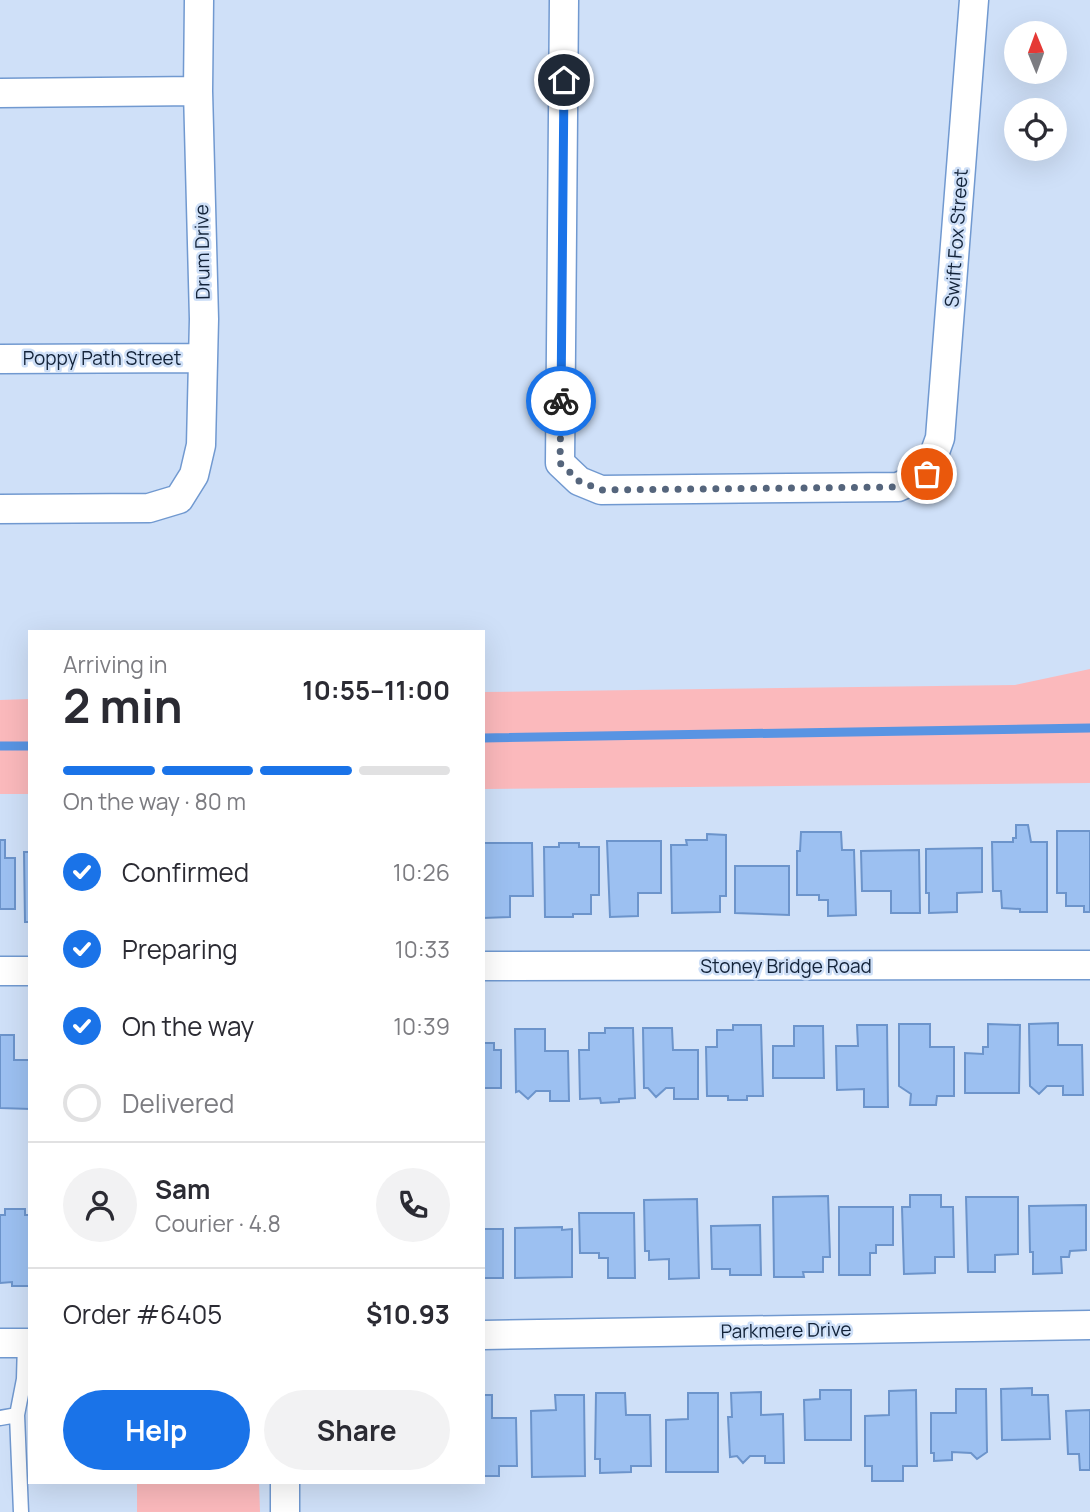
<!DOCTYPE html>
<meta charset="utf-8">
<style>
body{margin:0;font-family:Manrope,sans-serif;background:#f2f2f3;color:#2b2b33;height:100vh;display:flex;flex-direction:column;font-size:26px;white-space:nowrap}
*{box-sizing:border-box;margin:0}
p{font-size:23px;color:#7c7c81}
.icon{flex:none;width:38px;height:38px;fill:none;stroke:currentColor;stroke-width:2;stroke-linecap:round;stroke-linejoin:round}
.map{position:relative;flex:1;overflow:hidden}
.side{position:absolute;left:28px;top:630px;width:457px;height:854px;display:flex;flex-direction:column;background:#fff;border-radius:0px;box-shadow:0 7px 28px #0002}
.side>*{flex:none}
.needle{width:46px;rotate:359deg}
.tools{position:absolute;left:1004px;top:21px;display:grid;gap:14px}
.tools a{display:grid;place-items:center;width:63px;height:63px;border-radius:50%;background:#fff;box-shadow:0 7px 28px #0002;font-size:35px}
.pin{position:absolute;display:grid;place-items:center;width:60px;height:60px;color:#fff;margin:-30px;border:4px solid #fff;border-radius:50%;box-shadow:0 2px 7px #0007}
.courier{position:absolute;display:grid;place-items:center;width:70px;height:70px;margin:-35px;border:5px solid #1a73e8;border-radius:50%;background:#fff;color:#222;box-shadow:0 2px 9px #0007}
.summary em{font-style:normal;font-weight:700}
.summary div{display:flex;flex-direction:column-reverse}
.summary{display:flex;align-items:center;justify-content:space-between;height:119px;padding:0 35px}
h1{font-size:46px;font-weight:700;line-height:52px}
.bar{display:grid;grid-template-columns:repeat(4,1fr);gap:10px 7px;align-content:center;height:84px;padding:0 35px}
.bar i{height:9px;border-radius:5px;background:#e1e1e2}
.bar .on{background:#1a73e8}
.bar p{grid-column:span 4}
.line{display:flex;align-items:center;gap:18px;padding:0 35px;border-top:2px solid #e1e1e2}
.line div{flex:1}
.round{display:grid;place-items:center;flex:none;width:74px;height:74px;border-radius:37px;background:#f2f2f3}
ol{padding:0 35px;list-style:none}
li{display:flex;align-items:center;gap:21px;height:77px}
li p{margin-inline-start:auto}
li .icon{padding:7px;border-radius:50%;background:#1a73e8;color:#fff;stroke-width:4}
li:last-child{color:#7c7c81}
li i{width:38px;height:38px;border:4px solid #e1e1e2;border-radius:50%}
.action{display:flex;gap:14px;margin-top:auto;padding:14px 35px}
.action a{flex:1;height:80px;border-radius:42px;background:#1a73e8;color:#fff;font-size:28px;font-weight:700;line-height:80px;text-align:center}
.action a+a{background:#f2f2f3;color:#2b2b33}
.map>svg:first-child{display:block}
.green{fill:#fbb9bc}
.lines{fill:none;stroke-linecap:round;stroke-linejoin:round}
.stream{stroke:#5994e3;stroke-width:9}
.building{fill:#9cc0f1;stroke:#6c94cb;stroke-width:2}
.service-casing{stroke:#7199d0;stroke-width:17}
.minor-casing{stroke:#7199d0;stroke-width:31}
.service{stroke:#fff;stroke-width:14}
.minor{stroke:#fff;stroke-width:28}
.done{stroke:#55657c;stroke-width:7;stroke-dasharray:0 12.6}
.route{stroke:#1a73e8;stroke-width:9}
.labels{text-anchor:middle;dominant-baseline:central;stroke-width:5;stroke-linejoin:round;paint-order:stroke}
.street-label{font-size:19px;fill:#132339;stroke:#cfe0f8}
</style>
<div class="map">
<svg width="1090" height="1512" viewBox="0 0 1090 1512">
<rect width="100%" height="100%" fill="#cfe0f8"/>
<path class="green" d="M 1090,669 L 1090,783 L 483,789 L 483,692 L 1015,685 Z
M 30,699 L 30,794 L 0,794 L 0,700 Z
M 137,1482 L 259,1482 L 260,1512 L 137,1512 Z"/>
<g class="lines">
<path class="stream" d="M 483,738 L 1090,728
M 0,746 L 30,746"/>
</g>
<path class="building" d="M 1016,825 L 1028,825 L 1031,842 L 1047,842 L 1047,912 L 1020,912 L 1020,909 L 1002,908 L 1001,891 L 993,891 L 992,842 L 1013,842 L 1013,838 L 1016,838 Z
M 1057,831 L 1090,831 L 1090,912 L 1084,912 L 1084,906 L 1066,906 L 1066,893 L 1057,893 Z
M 801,832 L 841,832 L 842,850 L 854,850 L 856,915 L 828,916 L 828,900 L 819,900 L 819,895 L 797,895 L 797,851 L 800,851 Z
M 707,834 L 726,835 L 726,896 L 720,896 L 720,912 L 672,913 L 671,845 L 687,845 L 686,840 L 707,840 Z
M 0,840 L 5,840 L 5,858 L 15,858 L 15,909 L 0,909 Z
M 607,841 L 661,841 L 661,893 L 638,893 L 638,916 L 610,917 Z
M 483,843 L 532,843 L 533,896 L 510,896 L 510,917 L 483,918 Z
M 559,843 L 579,843 L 579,847 L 599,847 L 599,895 L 591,895 L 591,914 L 573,914 L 573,917 L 545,917 L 544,847 L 559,847 Z
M 982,848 L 982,892 L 957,893 L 957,912 L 929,913 L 929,893 L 926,893 L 926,849 Z
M 919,850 L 920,913 L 891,913 L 891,891 L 862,891 L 861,851 Z
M 24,852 L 30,852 L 30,922 L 25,922 Z
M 735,866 L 789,866 L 789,915 L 735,913 Z
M 1058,1023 L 1058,1045 L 1082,1045 L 1083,1095 L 1063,1095 L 1063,1086 L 1047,1086 L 1039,1094 L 1030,1086 L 1029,1024 Z
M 899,1024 L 930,1024 L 930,1047 L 954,1047 L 954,1096 L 937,1096 L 936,1105 L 910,1105 L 911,1094 L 899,1086 Z
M 988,1024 L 1020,1025 L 1019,1093 L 965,1093 L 965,1053 L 983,1054 L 983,1047 L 988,1047 Z
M 733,1025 L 761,1025 L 763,1096 L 747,1096 L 747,1100 L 728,1100 L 728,1096 L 707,1096 L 706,1047 L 717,1047 L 717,1030 L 733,1030 Z
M 857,1025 L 887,1025 L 888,1107 L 864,1107 L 864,1089 L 837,1090 L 836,1046 L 858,1046 Z
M 794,1026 L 823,1026 L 824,1078 L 773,1078 L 773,1046 L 794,1046 Z
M 605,1028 L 633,1028 L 635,1098 L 619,1099 L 619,1102 L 601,1103 L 600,1098 L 580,1099 L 579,1050 L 589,1050 L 589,1033 L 605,1033 Z
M 643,1028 L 672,1028 L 673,1050 L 698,1050 L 698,1099 L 674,1099 L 674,1088 L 666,1088 L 656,1097 L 648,1088 L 644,1088 Z
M 515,1029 L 545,1029 L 545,1051 L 568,1051 L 569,1101 L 550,1101 L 550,1091 L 536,1091 L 528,1099 L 519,1091 L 516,1092 Z
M 483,1030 L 484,1043 L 494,1043 L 494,1050 L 501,1050 L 501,1088 L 483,1088 Z
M 0,1035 L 14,1035 L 14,1060 L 30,1060 L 30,1109 L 0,1108 Z
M 910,1195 L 941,1195 L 941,1207 L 953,1207 L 954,1257 L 935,1257 L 935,1273 L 904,1274 L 902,1207 L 910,1207 Z
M 828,1196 L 830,1257 L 823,1257 L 823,1272 L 803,1272 L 804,1277 L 774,1277 L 773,1197 Z
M 966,1197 L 1018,1197 L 1018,1254 L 995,1255 L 995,1272 L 968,1272 Z
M 697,1199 L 699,1278 L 669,1279 L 669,1259 L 649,1260 L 649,1251 L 645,1251 L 644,1200 Z
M 1086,1205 L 1086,1250 L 1070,1251 L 1069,1257 L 1061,1257 L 1062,1273 L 1033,1274 L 1033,1252 L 1030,1252 L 1029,1206 Z
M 839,1207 L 893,1207 L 893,1245 L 876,1245 L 876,1253 L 870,1253 L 870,1275 L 839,1275 Z
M 5,1209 L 25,1209 L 25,1215 L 30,1215 L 30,1286 L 12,1286 L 12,1282 L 0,1283 L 0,1215 L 5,1215 Z
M 579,1213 L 634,1213 L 635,1278 L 608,1278 L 608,1258 L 599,1258 L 599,1253 L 580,1253 Z
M 760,1225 L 761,1275 L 730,1275 L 730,1269 L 712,1269 L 711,1226 Z
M 562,1227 L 562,1230 L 572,1229 L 572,1277 L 515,1278 L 515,1228 Z
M 483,1229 L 503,1229 L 503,1278 L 483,1278 Z
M 1032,1388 L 1032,1395 L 1048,1395 L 1050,1439 L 1002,1440 L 1001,1389 Z
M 956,1389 L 986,1389 L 987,1452 L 977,1459 L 971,1453 L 952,1452 L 952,1460 L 934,1461 L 934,1453 L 931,1453 L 931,1413 L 956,1413 Z
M 820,1390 L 851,1390 L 851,1440 L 805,1440 L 804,1400 L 820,1399 Z
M 916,1390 L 917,1466 L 903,1466 L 903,1481 L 872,1481 L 872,1466 L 865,1466 L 865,1416 L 889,1415 L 889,1391 Z
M 761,1392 L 761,1415 L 783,1414 L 784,1463 L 765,1463 L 765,1456 L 750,1456 L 743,1463 L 737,1456 L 730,1457 L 728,1417 L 732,1417 L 731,1393 Z
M 596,1393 L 625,1393 L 626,1415 L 650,1415 L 651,1466 L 631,1466 L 631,1472 L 600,1473 L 600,1459 L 595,1459 Z
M 688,1393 L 718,1393 L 718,1472 L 666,1472 L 666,1420 L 688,1419 Z
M 483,1395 L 492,1395 L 492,1418 L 516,1418 L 517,1466 L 499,1466 L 499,1476 L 483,1476 Z
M 555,1395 L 584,1395 L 585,1476 L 532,1477 L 531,1411 L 556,1410 Z
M 1090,1410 L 1090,1470 L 1080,1470 L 1079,1454 L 1068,1454 L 1066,1411 Z"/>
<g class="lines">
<defs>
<path id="service" d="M 17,1415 L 21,1512
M 0,1418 L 17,1415 L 24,1379 L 25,1343"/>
<path id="minor" d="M 564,0 L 560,463 L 579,481 L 601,490 L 898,487 L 927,474 L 940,438 L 974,0
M 0,93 L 198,91
M 0,359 L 203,358
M 0,509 L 149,508 L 179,499 L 194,475 L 201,445 L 204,319 L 198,91 L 199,0
M 483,966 L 1090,965
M 0,971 L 30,971
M 483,1335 L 1090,1325
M 0,1343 L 30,1343
M 285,1482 L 285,1512"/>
</defs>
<use href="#service" class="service-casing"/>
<use href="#minor" class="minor-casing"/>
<use href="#service" class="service"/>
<use href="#minor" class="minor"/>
</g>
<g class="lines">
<path class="done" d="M 561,401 L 560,463 L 579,481 L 601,490 L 898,487 L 927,474"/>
<path class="route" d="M 561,401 L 564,80"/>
</g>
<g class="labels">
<g class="street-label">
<text transform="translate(956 238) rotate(-86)">Swift Fox Street</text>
<text transform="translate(202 252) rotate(-91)">Drum Drive</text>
<text x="102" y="358">Poppy Path Street</text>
<text x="786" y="966">Stoney Bridge Road</text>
<text transform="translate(786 1330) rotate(-1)">Parkmere Drive</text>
</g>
</g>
</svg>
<div class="tools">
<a><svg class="needle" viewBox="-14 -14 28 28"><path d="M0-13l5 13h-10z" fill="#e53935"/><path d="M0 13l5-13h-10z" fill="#7c7c81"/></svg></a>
<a><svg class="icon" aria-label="locate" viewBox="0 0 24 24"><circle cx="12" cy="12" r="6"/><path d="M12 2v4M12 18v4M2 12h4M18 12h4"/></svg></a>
</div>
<div class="pin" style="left:927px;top:474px;background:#ea580c"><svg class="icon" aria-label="bag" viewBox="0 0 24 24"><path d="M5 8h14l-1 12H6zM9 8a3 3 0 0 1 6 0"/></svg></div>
<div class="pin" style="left:564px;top:80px;background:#1f2937"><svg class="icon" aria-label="home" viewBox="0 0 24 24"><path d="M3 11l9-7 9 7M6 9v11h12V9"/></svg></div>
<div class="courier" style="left:561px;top:401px"><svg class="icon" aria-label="bike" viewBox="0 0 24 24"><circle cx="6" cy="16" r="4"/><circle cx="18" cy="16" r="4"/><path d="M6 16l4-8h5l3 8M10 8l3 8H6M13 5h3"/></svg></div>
<section class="side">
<div class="summary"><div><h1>2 min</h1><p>Arriving in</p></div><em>10:55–11:00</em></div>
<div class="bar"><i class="on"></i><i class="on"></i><i class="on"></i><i></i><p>On the way · 80 m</p></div>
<ol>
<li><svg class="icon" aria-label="check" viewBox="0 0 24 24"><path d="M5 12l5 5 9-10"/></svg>Confirmed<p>10:26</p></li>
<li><svg class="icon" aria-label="check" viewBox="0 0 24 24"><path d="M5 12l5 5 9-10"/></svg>Preparing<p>10:33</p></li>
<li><svg class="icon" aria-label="check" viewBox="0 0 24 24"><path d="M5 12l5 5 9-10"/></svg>On the way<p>10:39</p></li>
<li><i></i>Delivered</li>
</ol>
<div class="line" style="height:126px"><a class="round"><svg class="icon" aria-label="person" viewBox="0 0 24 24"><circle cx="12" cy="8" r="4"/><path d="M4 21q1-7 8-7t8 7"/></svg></a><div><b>Sam</b><p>Courier · 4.8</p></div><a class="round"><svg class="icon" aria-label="phone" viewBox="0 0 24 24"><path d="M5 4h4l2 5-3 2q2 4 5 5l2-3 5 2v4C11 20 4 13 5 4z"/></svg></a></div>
<div class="line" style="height:91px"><div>Order #6405</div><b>$10.93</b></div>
<div class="action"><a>Help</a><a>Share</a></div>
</section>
</div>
